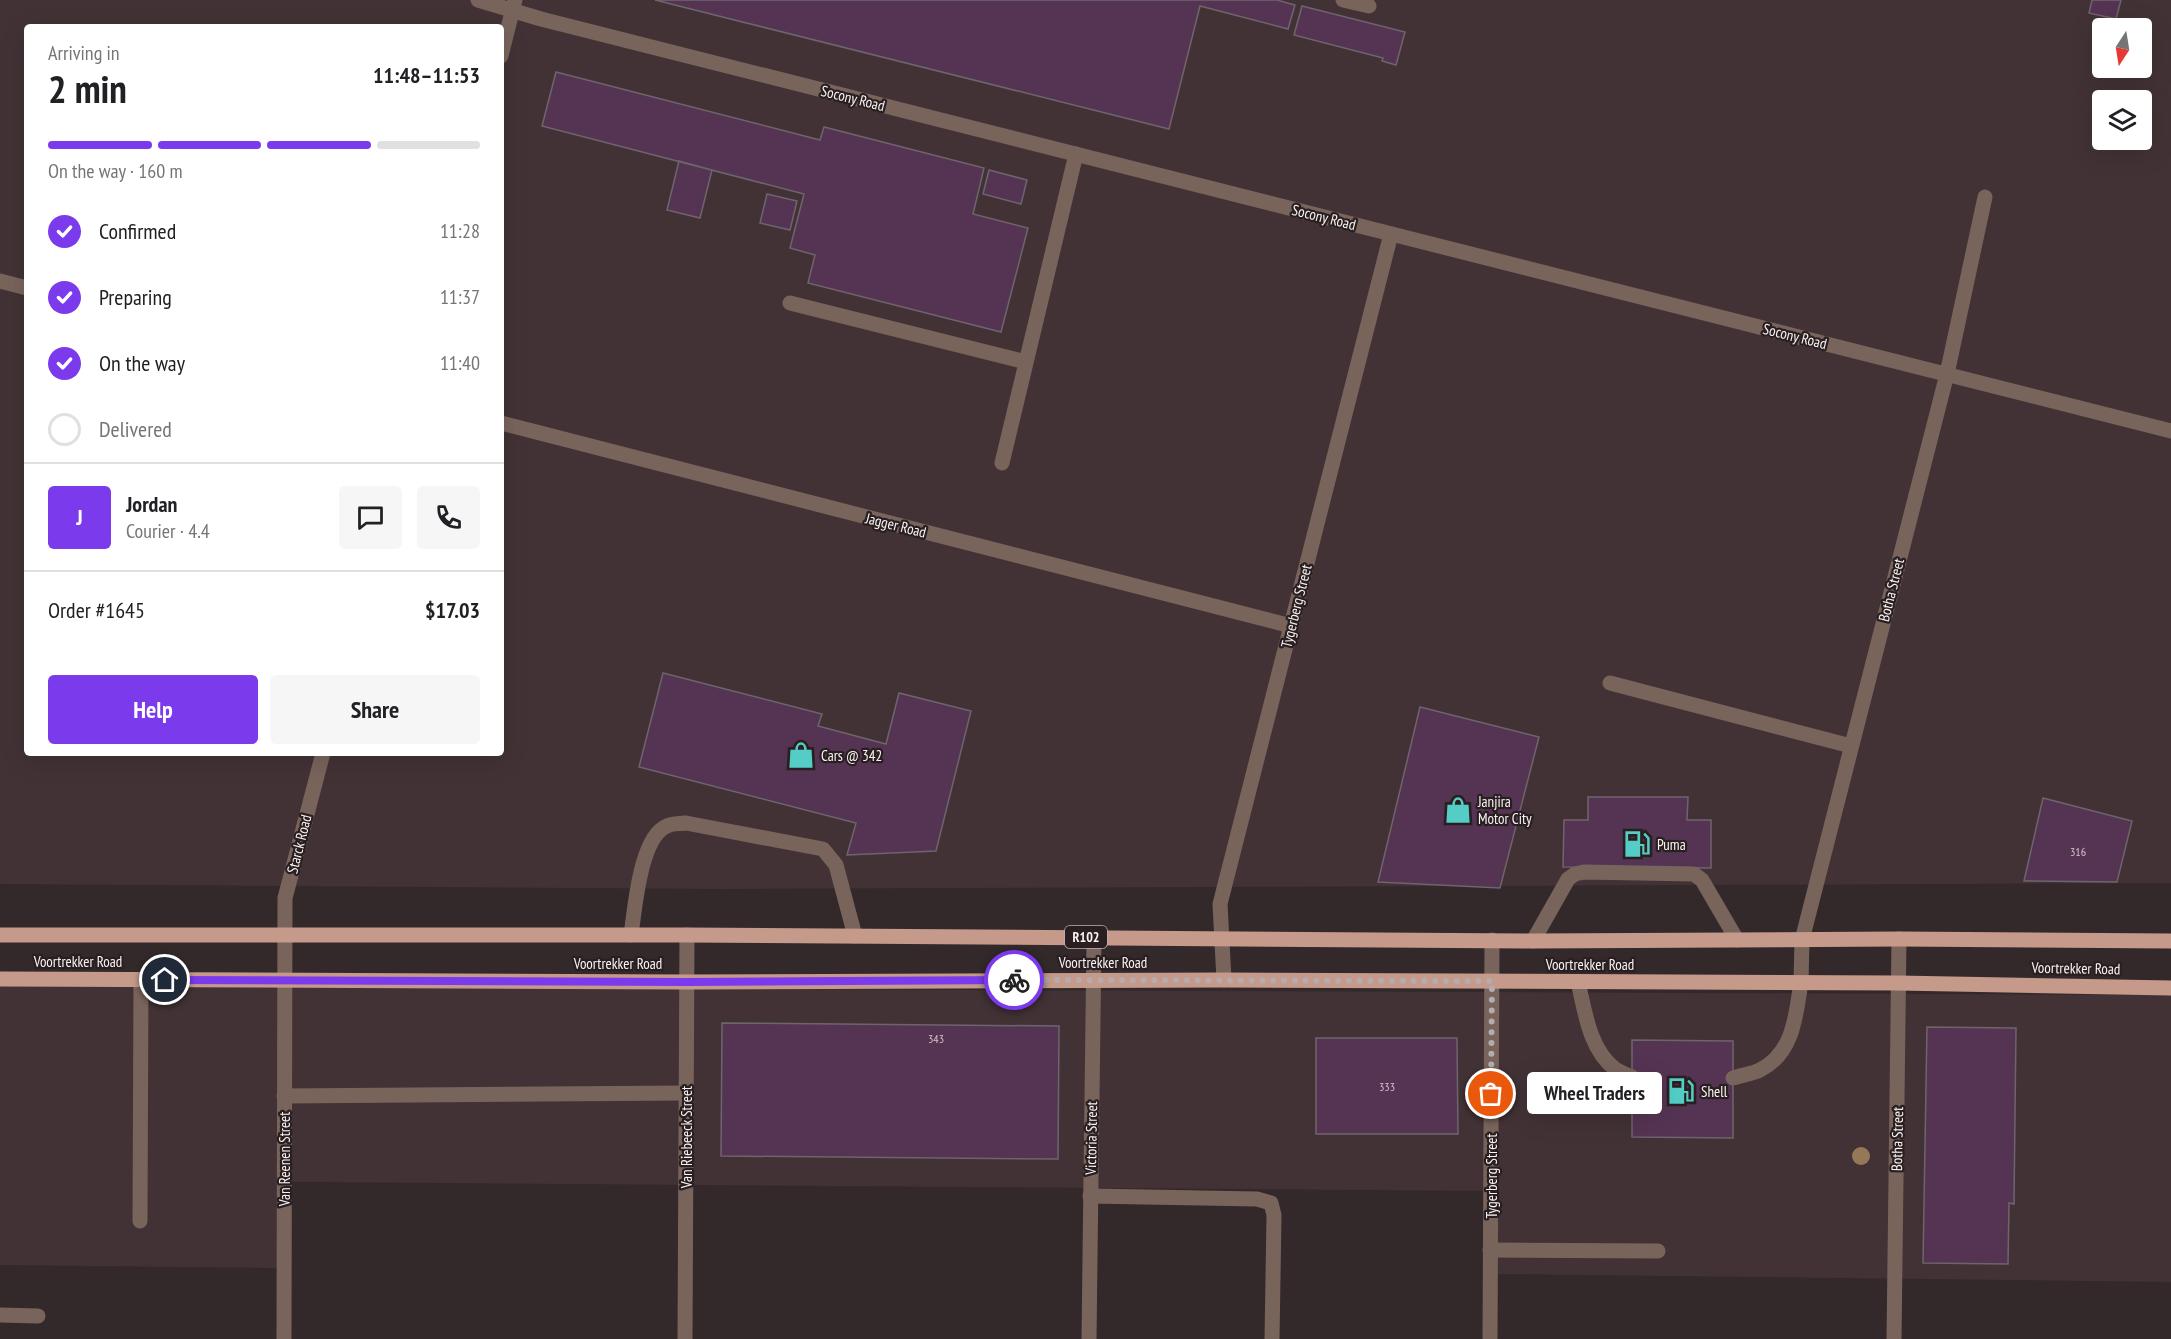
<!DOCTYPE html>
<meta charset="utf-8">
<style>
body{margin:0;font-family:"PT Sans Narrow",sans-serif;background:#f6f6f6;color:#202124;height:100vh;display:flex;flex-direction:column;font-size:22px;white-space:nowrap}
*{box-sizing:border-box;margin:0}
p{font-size:20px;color:#757577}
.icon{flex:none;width:33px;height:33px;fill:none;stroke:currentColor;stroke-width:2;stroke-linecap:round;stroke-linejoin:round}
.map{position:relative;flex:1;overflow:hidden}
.panel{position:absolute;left:24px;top:24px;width:480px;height:732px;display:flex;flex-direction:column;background:#fff;border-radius:6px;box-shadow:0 6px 24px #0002}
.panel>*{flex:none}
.needle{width:39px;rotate:192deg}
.fabs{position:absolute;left:2092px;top:18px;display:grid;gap:12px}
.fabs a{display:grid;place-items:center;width:60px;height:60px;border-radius:6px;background:#fff;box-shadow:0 6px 24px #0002;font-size:30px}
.pin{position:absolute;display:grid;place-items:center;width:51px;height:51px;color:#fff;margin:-26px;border:3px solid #fff;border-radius:50%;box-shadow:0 2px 6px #0007}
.courier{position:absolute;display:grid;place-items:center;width:60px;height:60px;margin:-30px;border:4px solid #7c3aed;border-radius:50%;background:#fff;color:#222;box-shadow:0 2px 8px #0007}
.bubble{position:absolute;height:42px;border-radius:6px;background:#fff;box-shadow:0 6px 24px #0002;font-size:20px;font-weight:600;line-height:42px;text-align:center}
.headline em{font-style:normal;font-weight:600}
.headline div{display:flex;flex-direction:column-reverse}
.headline{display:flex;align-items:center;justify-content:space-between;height:102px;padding:0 24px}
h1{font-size:39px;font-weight:600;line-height:45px}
.bar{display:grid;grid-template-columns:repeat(4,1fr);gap:9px 6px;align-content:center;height:72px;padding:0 24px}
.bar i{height:8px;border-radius:4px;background:#e0e0e0}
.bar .selected{background:#7c3aed}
.bar p{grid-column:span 4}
.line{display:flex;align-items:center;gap:15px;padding:0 24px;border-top:2px solid #e0e0e0}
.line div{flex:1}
.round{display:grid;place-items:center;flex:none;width:63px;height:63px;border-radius:6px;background:#f6f6f6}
ol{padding:0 24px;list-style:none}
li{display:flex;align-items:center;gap:18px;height:66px}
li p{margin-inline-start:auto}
li .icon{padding:6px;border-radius:50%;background:#7c3aed;color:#fff;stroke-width:4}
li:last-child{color:#757577}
li i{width:33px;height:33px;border:3px solid #e0e0e0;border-radius:50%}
.button{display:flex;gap:12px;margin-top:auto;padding:12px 24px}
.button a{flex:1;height:69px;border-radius:6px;background:#7c3aed;color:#fff;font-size:24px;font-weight:600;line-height:69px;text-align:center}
.button a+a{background:#f6f6f6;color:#202124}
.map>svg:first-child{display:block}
.built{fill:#423235;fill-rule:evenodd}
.building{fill:#553453;stroke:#6d656c;stroke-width:1.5}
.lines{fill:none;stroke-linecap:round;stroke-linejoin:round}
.lane{stroke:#79645c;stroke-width:15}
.street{stroke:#79645c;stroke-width:15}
.primary{stroke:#c59a8b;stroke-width:15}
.tree{fill:#957856}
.done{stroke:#b4acae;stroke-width:6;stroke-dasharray:0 10.8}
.route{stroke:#7c3aed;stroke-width:8}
.labels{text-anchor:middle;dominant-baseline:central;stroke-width:4.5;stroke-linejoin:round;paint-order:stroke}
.number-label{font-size:12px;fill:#d1c3cc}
.shield{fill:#291f21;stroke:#bbb3b5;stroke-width:1.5}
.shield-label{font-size:14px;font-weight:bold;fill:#faf3f4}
.street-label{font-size:15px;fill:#faf3f4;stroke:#291f21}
.poi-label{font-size:15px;fill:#faf3f4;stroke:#291f21;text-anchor:start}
</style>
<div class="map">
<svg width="2171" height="1339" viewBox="0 0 2171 1339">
<rect width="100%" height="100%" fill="#33292b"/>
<path class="built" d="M 0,0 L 2171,0 L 2171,883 L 726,889 L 0,884 ZM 27,27 L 501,27 L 501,753 L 27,753 ZM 2103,28 L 2142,28 L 2142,68 L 2103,68 ZM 2103,100 L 2142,100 L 2142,140 L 2103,140 Z
M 0,986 L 2171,995 L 2171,1282 L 1497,1274 L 1497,1191 L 318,1182 L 286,1182 L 284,1268 L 0,1265 Z"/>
<path class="building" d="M 655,0 L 1277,0 L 1295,5 L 1288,29 L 1200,6 L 1169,129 Z
M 2092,0 L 2121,0 L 2116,19 L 2089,13 Z
M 1302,6 L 1405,32 L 1396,65 L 1382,61 L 1383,58 L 1294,35 Z
M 556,72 L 820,140 L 824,127 L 984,168 L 973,214 L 1028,228 L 1001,332 L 808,283 L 815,255 L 790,248 L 804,194 L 542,126 Z
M 679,161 L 712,170 L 700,218 L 667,210 Z
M 989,170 L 1027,180 L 1021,204 L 983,194 Z
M 767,194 L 797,201 L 790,230 L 760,223 Z
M 663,673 L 822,714 L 818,726 L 886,744 L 899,693 L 971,711 L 936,851 L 847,855 L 856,823 L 639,767 Z
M 1420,707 L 1539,737 L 1500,888 L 1378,882 Z
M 1588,797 L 1688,797 L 1687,820 L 1711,820 L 1711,868 L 1563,867 L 1564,820 L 1588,820 Z
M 2043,798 L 2132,821 L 2117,882 L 2024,881 Z
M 722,1023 L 1059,1026 L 1058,1159 L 721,1156 Z
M 1927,1027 L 2016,1028 L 2014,1204 L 2009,1203 L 2008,1264 L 1923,1263 Z
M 1316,1038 L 1457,1038 L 1458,1134 L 1316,1134 Z
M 1632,1040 L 1733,1041 L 1733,1138 L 1632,1137 Z"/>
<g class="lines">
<path class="lane" d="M 1343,0 L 1369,6
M 790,303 L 1026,362
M 1002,463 L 1076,154
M 1610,683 L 1851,746
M 631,935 C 635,908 640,837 667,826 C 672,823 680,824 686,823 L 823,849 L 836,865 L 855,936
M 1533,941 L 1568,879 L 1575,874 L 1584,872 L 1694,874 L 1702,880 L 1737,940
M 1578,982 C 1585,1011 1589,1049 1615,1069 C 1620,1072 1627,1075 1632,1077
M 1733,1078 C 1742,1075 1752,1074 1760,1070 C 1794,1053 1796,1014 1801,982
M 284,1096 L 686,1093
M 1090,1196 L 1257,1199 L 1271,1203 L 1274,1215 L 1272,1339
M 140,1221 L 141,979
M 1490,1250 L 1658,1251
M 0,1315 L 38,1316"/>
<path class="street" d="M 478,0 L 541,19 L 2171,431
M 501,56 L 515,0
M 0,281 L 27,288
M 501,423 L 1291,626
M 1224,980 L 1220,904 L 1391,234
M 1801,982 L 1802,940 L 1947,374 L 1985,197
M 284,1339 L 285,898 L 323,753
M 685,1339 L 687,935
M 1089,1339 L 1094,938
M 1490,1339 L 1492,940
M 1894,1339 L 1899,939"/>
<path class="primary" d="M 0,935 L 687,935 L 1533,941 L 1899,939 L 2171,941
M 0,979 L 687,982 L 1224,980 L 1898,983 L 2171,988"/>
</g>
<circle class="tree" cx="1861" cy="1156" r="9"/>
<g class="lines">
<path class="done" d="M 1014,980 L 1492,981 L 1491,1094"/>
<path class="route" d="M 165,980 L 687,982 L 1014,980"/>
</g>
<defs>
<symbol id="shop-bare" viewBox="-9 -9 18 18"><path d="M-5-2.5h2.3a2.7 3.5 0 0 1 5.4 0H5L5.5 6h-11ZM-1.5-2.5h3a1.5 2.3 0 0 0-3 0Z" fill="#54cdc7" stroke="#291f21" stroke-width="2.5" paint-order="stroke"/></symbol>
<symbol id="fuel-bare" viewBox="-9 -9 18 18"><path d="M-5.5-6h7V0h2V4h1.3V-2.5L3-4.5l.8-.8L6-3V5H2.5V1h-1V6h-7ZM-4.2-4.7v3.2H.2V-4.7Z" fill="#54cdc7" stroke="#291f21" stroke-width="2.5" paint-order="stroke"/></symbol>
</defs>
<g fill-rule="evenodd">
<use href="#shop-bare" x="782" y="736" width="38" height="38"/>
<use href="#shop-bare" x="1439" y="791" width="38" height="38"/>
<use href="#fuel-bare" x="1618" y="825" width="38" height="38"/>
<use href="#fuel-bare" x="1662" y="1072" width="38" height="38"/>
</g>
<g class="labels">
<g class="number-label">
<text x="2078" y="851">316</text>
<text x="936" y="1038">343</text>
<text x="1387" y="1086">333</text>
</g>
<rect class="shield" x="1065" y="926" width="42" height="22" rx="4.5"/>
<g class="shield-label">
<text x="1086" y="937">R102</text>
</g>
<g class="street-label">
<text transform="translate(853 98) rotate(14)">Socony Road</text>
<text transform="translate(1324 217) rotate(14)">Socony Road</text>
<text transform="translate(1795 336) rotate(14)">Socony Road</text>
<text transform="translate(896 525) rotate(14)">Jagger Road</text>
<text transform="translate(1891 590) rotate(-76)">Botha Street</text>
<text transform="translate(1296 606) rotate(-76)">Tygerberg Street</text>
<text transform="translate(299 844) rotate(-76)">Starck Road</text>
<text x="78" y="961">Voortrekker Road</text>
<text x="1103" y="962">Voortrekker Road</text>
<text x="618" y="963">Voortrekker Road</text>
<text x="1590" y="964">Voortrekker Road</text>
<text transform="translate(2076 968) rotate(1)">Voortrekker Road</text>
<text transform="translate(686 1137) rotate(-90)">Van Riebeeck Street</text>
<text transform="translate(1091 1138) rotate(-89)">Victoria Street</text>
<text transform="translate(1897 1139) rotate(-89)">Botha Street</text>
<text transform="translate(284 1159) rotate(-90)">Van Reenen Street</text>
<text transform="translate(1491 1176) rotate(-90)">Tygerberg Street</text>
</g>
<g class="poi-label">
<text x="821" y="755">Cars @ 342</text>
<text x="1478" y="801">Janjira<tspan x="1478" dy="17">Motor City</tspan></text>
<text x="1657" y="844">Puma</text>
<text x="1701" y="1091">Shell</text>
</g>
</g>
</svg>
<div class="fabs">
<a><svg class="needle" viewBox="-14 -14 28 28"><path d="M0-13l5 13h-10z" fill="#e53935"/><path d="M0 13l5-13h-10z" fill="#757577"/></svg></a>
<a><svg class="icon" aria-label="layers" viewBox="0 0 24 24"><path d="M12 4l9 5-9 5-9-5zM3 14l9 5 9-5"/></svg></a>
</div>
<div class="pin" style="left:1491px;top:1094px;background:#ea580c"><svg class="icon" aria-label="bag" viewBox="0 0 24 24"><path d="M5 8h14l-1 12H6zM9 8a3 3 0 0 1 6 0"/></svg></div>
<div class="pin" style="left:165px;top:980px;background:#1f2937"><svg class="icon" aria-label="home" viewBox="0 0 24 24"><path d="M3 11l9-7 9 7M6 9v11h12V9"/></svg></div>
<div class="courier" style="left:1014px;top:980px"><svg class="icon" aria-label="bike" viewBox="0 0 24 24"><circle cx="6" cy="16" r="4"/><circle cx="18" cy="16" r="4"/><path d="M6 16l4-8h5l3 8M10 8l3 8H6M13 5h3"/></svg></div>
<div class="bubble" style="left:1527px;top:1072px;width:135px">Wheel Traders</div>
<section class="panel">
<div class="headline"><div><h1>2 min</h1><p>Arriving in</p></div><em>11:48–11:53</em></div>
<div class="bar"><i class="selected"></i><i class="selected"></i><i class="selected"></i><i></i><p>On the way · 160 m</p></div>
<ol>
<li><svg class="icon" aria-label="check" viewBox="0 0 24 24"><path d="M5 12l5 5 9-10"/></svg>Confirmed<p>11:28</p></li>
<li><svg class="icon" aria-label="check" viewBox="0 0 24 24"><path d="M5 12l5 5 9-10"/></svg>Preparing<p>11:37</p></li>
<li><svg class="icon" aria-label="check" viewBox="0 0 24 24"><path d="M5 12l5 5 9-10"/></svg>On the way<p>11:40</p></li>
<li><i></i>Delivered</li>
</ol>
<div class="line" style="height:108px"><b class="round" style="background:#7c3aed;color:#fff">J</b><div><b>Jordan</b><p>Courier · 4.4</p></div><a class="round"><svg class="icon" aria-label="chat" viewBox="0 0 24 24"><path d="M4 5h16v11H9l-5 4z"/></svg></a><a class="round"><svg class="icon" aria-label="phone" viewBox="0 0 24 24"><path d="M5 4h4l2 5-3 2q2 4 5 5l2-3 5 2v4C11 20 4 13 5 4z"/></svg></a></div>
<div class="line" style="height:78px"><div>Order #1645</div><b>$17.03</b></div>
<div class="button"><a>Help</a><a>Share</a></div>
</section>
</div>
